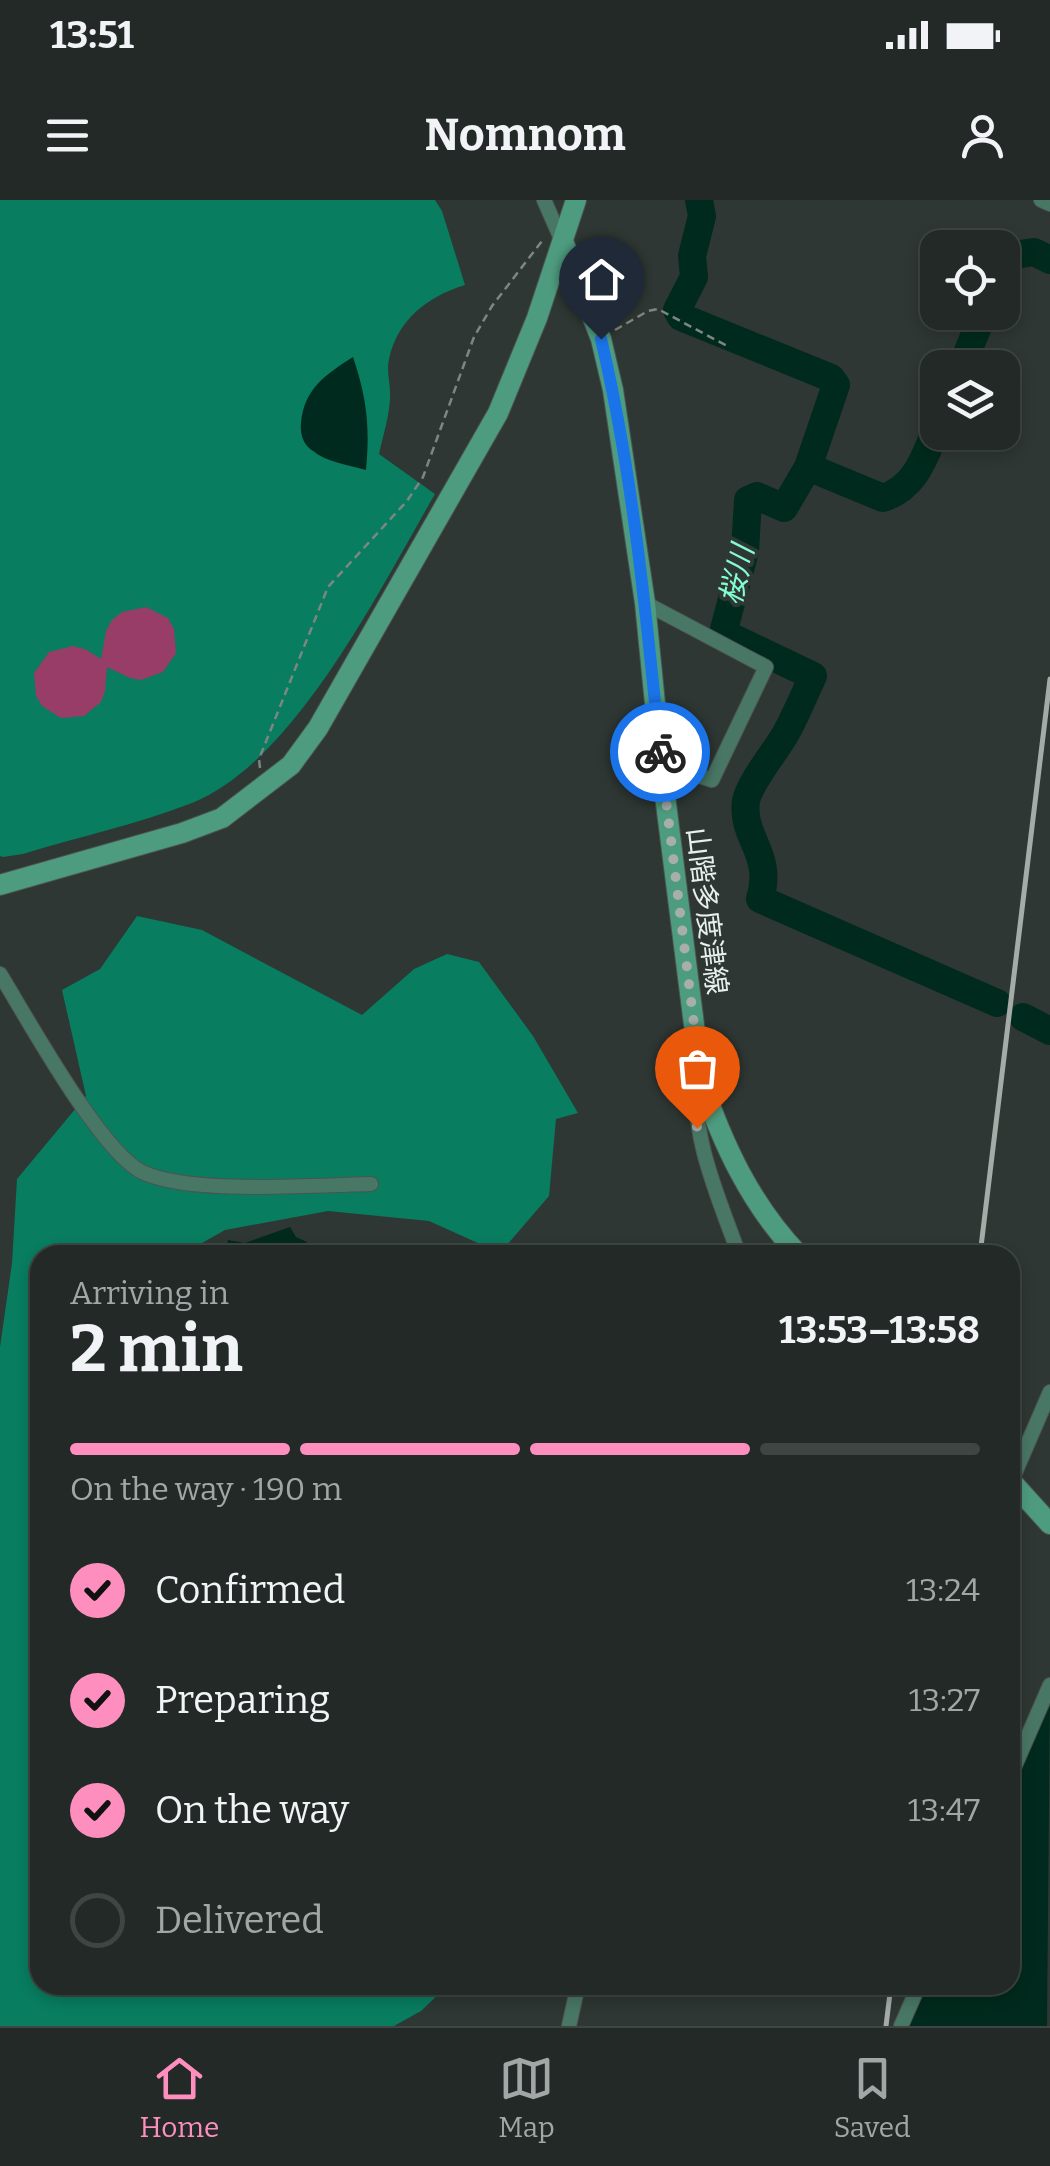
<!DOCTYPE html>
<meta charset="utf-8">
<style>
body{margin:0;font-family:Bitter,"Noto Sans JP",serif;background:#2a312e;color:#f1f3f6;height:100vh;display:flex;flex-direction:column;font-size:38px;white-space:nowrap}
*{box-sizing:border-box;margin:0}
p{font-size:32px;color:#a2a6a7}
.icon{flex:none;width:55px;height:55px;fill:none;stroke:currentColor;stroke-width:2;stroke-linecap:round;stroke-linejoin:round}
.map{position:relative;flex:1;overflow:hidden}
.details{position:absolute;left:30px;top:1045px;width:990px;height:750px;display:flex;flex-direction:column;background:#222926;border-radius:30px;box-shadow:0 5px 15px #0003,0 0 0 2px #3f4543}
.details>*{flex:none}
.controls{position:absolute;left:920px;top:30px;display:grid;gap:20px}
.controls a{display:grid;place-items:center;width:100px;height:100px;border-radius:20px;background:#222926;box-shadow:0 5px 15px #0003,0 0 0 2px #3f4543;font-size:50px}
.pin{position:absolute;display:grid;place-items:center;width:85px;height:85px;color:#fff;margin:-102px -42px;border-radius:50% 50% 50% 0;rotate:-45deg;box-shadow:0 0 10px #0007}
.pin .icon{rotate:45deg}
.courier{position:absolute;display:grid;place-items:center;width:100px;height:100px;margin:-50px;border:8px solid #1a73e8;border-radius:50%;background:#fff;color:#222;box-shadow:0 2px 12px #0007}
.overview em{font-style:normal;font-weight:700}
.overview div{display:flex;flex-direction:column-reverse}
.overview{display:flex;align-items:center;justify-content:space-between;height:170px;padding:0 40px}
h1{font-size:65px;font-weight:700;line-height:75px}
.bar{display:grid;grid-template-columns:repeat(4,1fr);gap:15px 10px;align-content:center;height:120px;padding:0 40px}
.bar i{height:12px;border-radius:8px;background:#3f4543}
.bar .on{background:#fd8ebe}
.bar p{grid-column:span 4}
ol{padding:0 40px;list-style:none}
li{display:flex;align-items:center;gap:30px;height:110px}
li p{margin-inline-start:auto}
li .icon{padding:10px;border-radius:50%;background:#fd8ebe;color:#111;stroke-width:4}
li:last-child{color:#a2a6a7}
li i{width:55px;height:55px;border:5px solid #3f4543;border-radius:50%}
.status{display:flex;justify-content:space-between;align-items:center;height:70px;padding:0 50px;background:#222926;direction:ltr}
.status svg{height:28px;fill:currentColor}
header{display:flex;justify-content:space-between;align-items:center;height:130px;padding:0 40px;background:#222926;font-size:45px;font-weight:700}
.tabs{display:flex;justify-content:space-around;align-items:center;height:140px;border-top:2px solid #3f4543;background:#222926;font-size:28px;color:#a2a6a7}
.tabs a{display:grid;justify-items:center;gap:5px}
.tabs .on{color:#fd8ebe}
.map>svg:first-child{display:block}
.forest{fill:#087d5f}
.water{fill:#002a1d}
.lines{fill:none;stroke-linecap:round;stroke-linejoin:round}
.river{stroke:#002a1d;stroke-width:28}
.building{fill:#973d67}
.street-casing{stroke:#4c5451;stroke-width:16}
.secondary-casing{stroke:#4c5451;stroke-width:22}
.path{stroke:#7e8682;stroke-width:2.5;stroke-dasharray:8 5;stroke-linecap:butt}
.street{stroke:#497765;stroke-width:14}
.secondary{stroke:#4e9c80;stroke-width:20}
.rail{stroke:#a5aca8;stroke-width:5}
.done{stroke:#a8afab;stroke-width:10;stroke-dasharray:0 18}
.route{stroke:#1a73e8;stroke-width:12}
.labels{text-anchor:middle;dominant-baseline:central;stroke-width:8;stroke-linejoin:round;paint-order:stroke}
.street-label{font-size:28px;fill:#e9efec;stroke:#2e3733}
.water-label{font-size:30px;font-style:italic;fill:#82fdd2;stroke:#2e3733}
</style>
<div class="status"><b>13:51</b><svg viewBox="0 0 49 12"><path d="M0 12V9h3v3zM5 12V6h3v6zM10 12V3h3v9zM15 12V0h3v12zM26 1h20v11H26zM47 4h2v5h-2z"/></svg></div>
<header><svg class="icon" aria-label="menu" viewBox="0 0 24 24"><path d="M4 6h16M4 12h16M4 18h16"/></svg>Nomnom<svg class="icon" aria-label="person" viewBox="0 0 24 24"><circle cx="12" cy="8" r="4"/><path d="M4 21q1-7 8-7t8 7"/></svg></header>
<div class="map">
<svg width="1050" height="1826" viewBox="0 0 1050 1826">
<rect width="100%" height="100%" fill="#2e3733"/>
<path class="forest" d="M 0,0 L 435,0 L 442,11 L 465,85 C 427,97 398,119 389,159 C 386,172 391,186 390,199 C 389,217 383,236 379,254 L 435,294 C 381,387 295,562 192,603 C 138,624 78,637 23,654 L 3,657 L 0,656 Z
M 137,716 L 202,730 L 362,815 L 414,769 L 447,754 L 479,762 L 533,836 L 578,913 L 556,919 L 549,996 L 500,1053 L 429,1021 L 328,1011 L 225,1030 L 181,1055 L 40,1055 L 40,1785 L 448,1785 L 421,1811 L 394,1826 L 0,1826 L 0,1147 L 12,1063 L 17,979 L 86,896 L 62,790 L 100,769 Z"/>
<path class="water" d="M 353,157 C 367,199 370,226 366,270 C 349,265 326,262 313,251 C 303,244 300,235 301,223 C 304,189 325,175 353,157 Z
M 290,1027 L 296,1037 L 307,1042 L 302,1055 L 225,1055 L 228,1040 L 245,1043 Z
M 1050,1490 L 1047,1826 L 906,1826 L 923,1785 L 1010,1785 L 1010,1584 Z"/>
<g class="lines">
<path class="river" d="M 699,0 L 702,16 L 692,56 L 694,77 L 677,110 L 681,117 L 831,178 L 836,185 L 808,267 L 784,308 L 757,296 L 748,300 L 745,351 L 723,433 L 813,476 C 804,495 796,515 786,533 C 776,551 749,583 746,601 C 741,639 774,653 760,699 L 997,803
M 1002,69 L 1008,56 L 1034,52 L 1050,60
M 961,168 L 984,112
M 808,267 L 883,298 C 917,287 925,255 938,225
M 1023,817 L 1050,831"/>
</g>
<path class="building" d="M 146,407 L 168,418 L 174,429 L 176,453 L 163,472 L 141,480 L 130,478 L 107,467 L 105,491 L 101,502 L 84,516 L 61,518 L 42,506 L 36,496 L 34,473 L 49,452 L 73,446 L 85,449 L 101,459 L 106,431 L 112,420 L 122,412 Z"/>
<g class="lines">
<defs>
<path id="street" d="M 544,0 L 562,41
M 1041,0 L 1050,4
M 645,403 L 766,467 L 712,580 L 661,564
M 0,774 C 27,818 100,951 142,972 C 190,995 315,985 371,984
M 700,883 C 686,927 724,1011 739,1055
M 1011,1282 L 1050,1192
M 1010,1577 L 1050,1485
M 569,1826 L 578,1785
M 901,1826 L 919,1785"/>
<path id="secondary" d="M 563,41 L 601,139 L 613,190 L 645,403 L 661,564 L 701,880 C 723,945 751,1005 799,1055
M 0,685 L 182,633 L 222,618 L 291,565 L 318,528 L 498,213 L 537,118 L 576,0
M 1010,1280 L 1050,1324"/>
</defs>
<use href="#street" class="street-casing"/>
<use href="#secondary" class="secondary-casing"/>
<path class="path" d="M 615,130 L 648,111 L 658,109 L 729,147
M 260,568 L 259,559 L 328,387 L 407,301 L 423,277 L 474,137 L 492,106 L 542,41"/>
<use href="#street" class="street"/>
<use href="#secondary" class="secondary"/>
<path class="rail" d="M 980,1055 L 1050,479
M 886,1826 L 891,1785"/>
</g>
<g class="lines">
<path class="done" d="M 660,552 L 701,880 L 696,894 L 697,928"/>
<path class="route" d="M 601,139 C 633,274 646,414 660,552"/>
</g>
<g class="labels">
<g class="street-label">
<text transform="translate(707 711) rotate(83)">山階多度津線</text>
</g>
<g class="water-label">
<text transform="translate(737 375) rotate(-77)">桜川</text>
</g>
</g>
</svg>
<div class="controls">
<a><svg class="icon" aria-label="locate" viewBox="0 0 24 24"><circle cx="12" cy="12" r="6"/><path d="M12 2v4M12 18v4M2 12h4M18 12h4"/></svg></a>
<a><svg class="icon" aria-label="layers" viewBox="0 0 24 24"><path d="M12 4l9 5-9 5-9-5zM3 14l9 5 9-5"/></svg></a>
</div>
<div class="pin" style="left:697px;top:928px;background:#ea580c"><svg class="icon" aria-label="bag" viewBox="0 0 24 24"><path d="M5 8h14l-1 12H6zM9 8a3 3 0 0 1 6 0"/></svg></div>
<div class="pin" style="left:601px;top:139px;background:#1f2937"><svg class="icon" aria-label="home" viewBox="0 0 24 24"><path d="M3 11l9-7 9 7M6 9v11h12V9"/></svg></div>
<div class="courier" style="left:660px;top:552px"><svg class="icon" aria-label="bike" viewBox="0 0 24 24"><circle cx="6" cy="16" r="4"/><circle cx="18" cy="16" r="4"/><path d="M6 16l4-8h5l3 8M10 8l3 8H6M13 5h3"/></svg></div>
<section class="details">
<div class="overview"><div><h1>2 min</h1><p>Arriving in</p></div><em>13:53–13:58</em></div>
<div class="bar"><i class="on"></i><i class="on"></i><i class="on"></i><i></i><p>On the way · 190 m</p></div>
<ol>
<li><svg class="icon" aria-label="check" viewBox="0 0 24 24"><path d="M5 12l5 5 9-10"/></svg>Confirmed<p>13:24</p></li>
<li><svg class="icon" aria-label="check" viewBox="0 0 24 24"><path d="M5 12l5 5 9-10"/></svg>Preparing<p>13:27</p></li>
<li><svg class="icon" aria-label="check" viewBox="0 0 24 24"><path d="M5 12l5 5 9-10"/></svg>On the way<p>13:47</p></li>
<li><i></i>Delivered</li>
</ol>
</section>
</div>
<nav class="tabs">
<a class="on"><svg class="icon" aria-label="home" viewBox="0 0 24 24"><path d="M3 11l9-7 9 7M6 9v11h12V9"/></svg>Home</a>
<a><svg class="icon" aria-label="map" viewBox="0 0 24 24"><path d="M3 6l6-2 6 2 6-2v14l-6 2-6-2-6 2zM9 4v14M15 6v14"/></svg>Map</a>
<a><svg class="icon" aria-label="saved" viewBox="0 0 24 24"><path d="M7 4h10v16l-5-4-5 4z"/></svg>Saved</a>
</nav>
